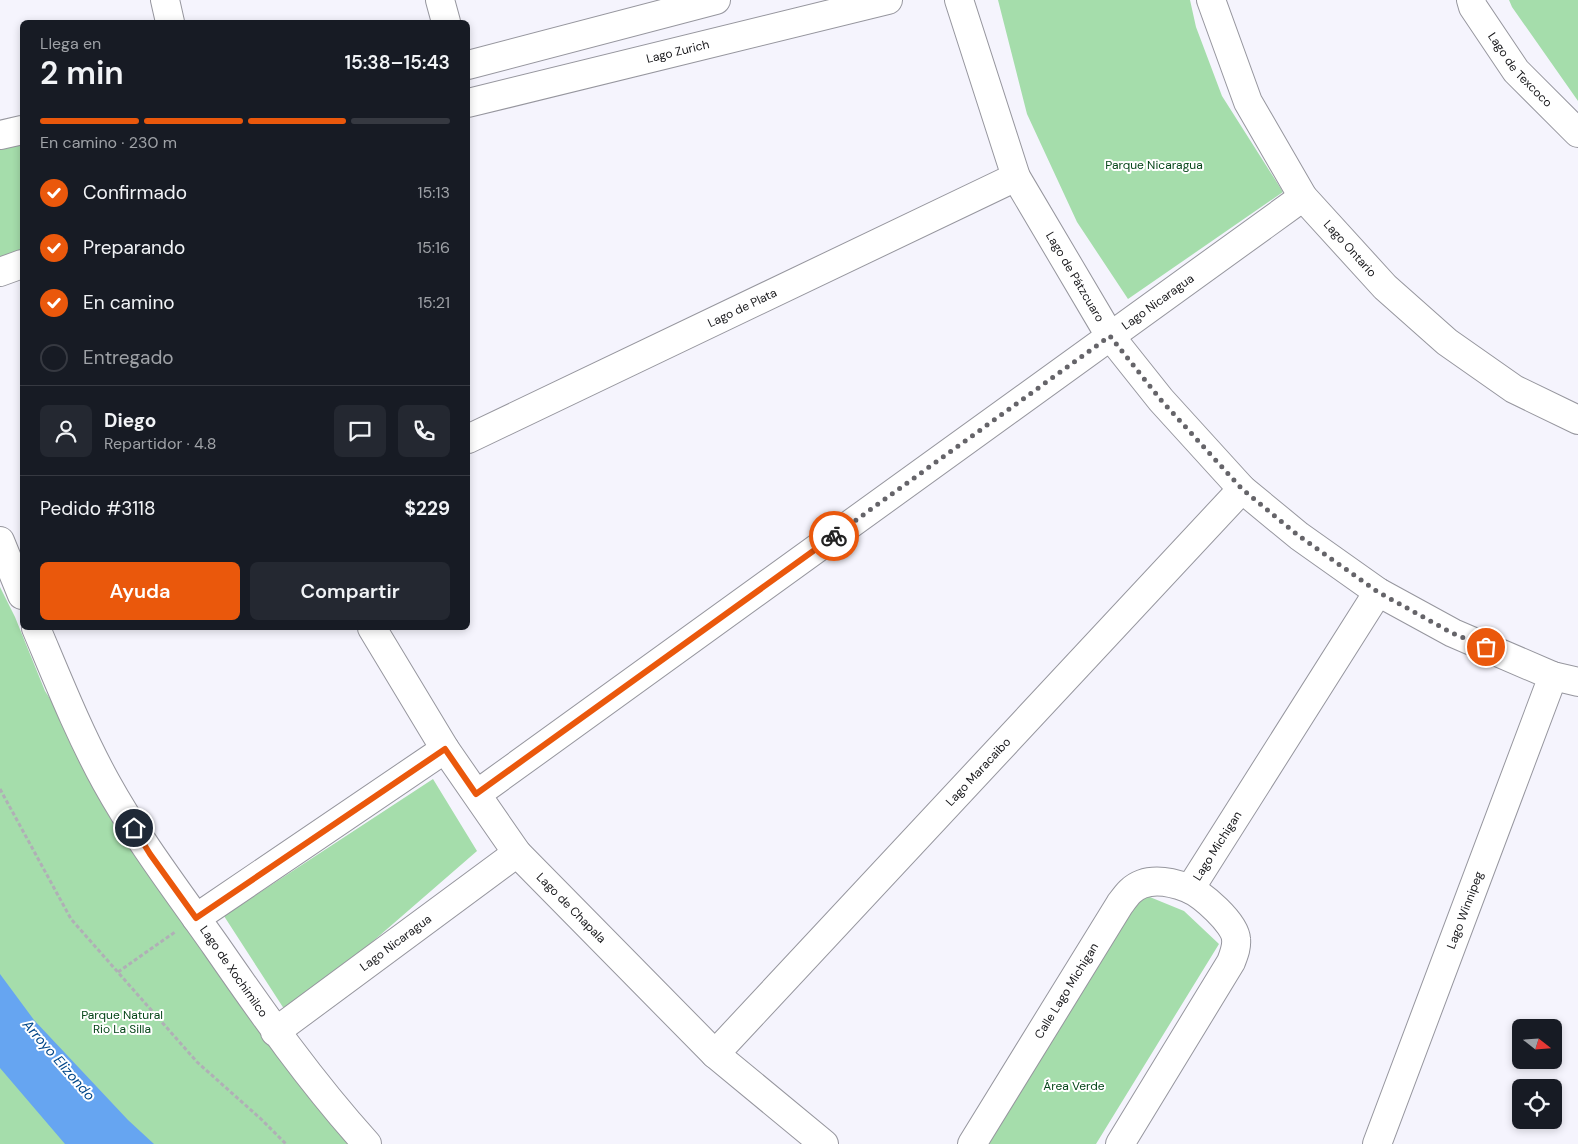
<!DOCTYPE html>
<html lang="es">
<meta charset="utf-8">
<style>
body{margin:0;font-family:"DM Sans",sans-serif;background:#242831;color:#f1f3f6;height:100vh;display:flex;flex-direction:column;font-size:19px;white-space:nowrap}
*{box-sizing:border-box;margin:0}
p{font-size:16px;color:#9ea1a6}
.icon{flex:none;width:28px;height:28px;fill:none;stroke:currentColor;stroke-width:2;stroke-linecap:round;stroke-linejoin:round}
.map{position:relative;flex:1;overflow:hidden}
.side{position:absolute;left:20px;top:20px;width:450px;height:610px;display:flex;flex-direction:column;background:#171b24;border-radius:8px;box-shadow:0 2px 8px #0003}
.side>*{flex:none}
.needle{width:32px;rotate:107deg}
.buttons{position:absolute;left:1512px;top:1019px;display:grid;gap:10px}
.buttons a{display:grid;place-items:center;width:50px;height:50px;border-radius:8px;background:#171b24;box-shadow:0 2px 8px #0003;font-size:25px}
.pin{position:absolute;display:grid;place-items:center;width:42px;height:42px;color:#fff;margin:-21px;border:2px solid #fff;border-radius:50%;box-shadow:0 1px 5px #0007}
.courier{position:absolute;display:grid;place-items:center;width:50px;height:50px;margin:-25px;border:4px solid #ea580c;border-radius:50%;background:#fff;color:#222;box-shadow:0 1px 6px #0007}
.overview em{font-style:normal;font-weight:600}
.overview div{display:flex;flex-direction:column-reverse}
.overview{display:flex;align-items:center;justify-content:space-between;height:85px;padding:0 20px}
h1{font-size:32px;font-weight:600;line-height:38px}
.bar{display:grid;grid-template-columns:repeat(4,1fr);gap:8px 5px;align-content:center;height:60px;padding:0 20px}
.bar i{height:6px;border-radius:4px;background:#363941}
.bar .selected{background:#ea580c}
.bar p{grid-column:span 4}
.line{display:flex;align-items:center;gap:12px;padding:0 20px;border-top:1px solid #363941}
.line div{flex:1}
.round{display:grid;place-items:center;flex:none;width:52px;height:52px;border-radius:8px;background:#242831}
ol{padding:0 20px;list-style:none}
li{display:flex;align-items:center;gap:15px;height:55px}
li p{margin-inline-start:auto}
li .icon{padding:5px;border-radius:50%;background:#ea580c;color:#fff;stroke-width:4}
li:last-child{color:#9ea1a6}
li i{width:28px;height:28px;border:2px solid #363941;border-radius:50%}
.button{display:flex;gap:10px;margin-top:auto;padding:10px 20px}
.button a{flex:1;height:58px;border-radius:8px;background:#ea580c;color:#fff;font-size:20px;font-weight:600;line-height:58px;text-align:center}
.button a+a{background:#242831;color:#f1f3f6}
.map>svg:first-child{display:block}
.green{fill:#a5ddab}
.water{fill:#66a5f1}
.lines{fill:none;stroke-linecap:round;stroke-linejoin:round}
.street-casing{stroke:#96969e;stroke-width:30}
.secondary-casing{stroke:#96969e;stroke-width:30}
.path{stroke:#b0afb6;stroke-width:3;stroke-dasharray:4 2.5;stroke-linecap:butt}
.street{stroke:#fff;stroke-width:28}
.secondary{stroke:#fff;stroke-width:28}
.done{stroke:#656469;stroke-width:5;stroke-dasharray:0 9}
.route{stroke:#ea580c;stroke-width:6}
.labels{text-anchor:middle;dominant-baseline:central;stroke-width:4;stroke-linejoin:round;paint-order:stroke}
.street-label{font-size:12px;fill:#17171a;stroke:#fff}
.park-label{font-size:12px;fill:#054518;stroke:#fff}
.water-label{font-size:14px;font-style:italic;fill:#004689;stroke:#fff}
</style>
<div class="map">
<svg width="1578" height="1144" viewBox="0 0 1578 1144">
<rect width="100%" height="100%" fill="#f5f4fd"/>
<path class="green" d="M 998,0 L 1190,0 L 1196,27 L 1222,96 L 1283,192 L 1128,299 L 1077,222 L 1027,114 Z
M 1509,0 L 1578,0 L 1578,101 L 1512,7 Z
M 22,142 L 22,254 L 0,263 L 0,148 Z
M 0,587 L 15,617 L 45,691 L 150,854 L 371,1144 L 0,1144 Z
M 433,779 L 477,851 L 288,1015 L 224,916 Z
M 1140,893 L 1184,911 L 1219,944 L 1096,1144 L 978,1144 Z"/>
<path class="water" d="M 0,974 L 34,1020 L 128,1120 L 154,1144 L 65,1144 L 0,1068 Z"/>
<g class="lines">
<defs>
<g id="street">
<path d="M 440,0 L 446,22"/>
<path id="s1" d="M 959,0 L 1016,177 L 1110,336 L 1161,400 L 1242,489 L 1299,536 L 1378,592 L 1453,633 L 1553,676 L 1578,682"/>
<path id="s2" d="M 1211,0 L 1248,102 L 1303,197 L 1385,287 L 1447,342 L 1514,389 L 1578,420"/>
<path id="s3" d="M 1471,0 L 1473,7 L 1516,71 L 1578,133"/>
<path d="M 0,135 L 22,130"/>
<path d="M 0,272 L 22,264"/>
<path id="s4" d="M 468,439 L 1016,177"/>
<path d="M 0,541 L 22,595"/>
<path id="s5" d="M 36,628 C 58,680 79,733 106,782 C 138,840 178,892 216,946 C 263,1014 311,1082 367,1144"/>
<path id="s6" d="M 372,628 L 445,749 L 517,853 L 715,1054 L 824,1144"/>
<path id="s7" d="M 477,794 L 1303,197"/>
<path id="s8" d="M 1190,889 L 1378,592"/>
<path d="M 196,918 L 445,749"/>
<path id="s9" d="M 275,1032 L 517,853"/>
<path id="s10" d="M 715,1054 L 1242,489"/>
<path id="s11" d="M 972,1144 L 1120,904 C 1126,896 1131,888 1142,884 C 1156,879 1174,883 1187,888 C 1202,894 1235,923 1236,939 C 1237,947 1234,954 1231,962 L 1120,1144"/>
<path id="s12" d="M 1377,1144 L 1553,676"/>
</g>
<g id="secondary">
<path d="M 165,0 L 170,22"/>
<path d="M 468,65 L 716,0"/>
<path id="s13" d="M 468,103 L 888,0"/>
</g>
</defs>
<use href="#street" class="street-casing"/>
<use href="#secondary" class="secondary-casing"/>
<path class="path" d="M 0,789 L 71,919 L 197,1062 L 261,1119 L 286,1144
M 118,972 L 175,932"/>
<use href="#street" class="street"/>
<use href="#secondary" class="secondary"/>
</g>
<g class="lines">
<path class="done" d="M 834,536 L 1110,336 L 1161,400 L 1242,489 L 1299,536 L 1378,592 L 1452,633 L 1486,647"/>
<path class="route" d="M 134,828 L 150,854 L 196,918 L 445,749 L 476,794 L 834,536"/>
</g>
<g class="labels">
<g class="street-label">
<text stroke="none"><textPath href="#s13" startOffset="216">Lago Zurich</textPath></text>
<text stroke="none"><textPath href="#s3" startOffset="86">Lago de Texcoco</textPath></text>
<text stroke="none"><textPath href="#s2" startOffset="288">Lago Ontario</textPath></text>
<text stroke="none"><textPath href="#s1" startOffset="302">Lago de Pátzcuaro</textPath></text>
<text stroke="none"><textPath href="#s7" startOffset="840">Lago Nicaragua</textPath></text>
<text stroke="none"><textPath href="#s4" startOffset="304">Lago de Plata</textPath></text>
<text stroke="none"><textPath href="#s10" startOffset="386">Lago Maracaibo</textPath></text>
<text stroke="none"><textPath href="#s8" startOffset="51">Lago Michigan</textPath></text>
<text stroke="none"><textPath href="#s6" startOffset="345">Lago de Chapala</textPath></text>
<text stroke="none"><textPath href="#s12" startOffset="250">Lago Winnipeg</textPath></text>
<text stroke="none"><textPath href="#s9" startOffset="150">Lago Nicaragua</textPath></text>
<text stroke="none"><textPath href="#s5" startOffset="398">Lago de Xochimilco</textPath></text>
<text stroke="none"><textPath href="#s11" startOffset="180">Calle Lago Michigan</textPath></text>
</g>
<g class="park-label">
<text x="1154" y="165">Parque Nicaragua</text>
<text x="122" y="1015">Parque Natural<tspan x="122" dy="14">Rio La Silla</tspan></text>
<text x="1074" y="1086">Área Verde</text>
</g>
<g class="water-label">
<text transform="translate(59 1060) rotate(49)">Arroyo Elizondo</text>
</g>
</g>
</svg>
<div class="buttons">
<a><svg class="needle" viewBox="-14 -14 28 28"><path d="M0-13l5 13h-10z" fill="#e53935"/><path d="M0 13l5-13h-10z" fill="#9ea1a6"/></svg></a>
<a><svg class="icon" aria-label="locate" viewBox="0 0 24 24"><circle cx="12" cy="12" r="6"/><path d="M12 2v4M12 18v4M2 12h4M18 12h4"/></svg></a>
</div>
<div class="pin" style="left:1486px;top:647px;background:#ea580c"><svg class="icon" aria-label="bag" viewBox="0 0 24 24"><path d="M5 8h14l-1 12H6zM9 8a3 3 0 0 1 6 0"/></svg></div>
<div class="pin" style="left:134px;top:828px;background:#1f2937"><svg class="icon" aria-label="home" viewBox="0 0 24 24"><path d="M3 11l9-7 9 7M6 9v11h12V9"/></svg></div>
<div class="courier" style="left:834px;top:536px"><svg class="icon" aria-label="bike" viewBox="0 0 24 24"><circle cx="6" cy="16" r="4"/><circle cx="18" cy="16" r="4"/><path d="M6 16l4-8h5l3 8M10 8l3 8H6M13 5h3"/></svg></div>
<section class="side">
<div class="overview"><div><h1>2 min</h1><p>Llega en</p></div><em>15:38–15:43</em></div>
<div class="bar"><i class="selected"></i><i class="selected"></i><i class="selected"></i><i></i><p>En camino · 230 m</p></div>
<ol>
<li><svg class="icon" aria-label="check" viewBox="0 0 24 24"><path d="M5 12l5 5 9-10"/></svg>Confirmado<p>15:13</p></li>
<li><svg class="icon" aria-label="check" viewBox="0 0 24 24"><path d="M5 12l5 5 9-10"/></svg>Preparando<p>15:16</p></li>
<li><svg class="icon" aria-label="check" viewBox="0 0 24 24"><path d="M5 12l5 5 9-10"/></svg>En camino<p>15:21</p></li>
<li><i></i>Entregado</li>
</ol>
<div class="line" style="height:90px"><a class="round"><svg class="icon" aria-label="person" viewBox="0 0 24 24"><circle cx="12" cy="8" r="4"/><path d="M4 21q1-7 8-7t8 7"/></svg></a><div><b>Diego</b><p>Repartidor · 4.8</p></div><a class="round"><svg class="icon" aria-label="chat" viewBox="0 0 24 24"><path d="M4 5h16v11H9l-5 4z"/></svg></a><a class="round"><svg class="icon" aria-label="phone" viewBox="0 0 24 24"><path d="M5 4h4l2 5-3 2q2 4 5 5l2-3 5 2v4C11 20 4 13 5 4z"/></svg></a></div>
<div class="line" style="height:65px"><div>Pedido #3118</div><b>$229</b></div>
<div class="button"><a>Ayuda</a><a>Compartir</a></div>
</section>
</div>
